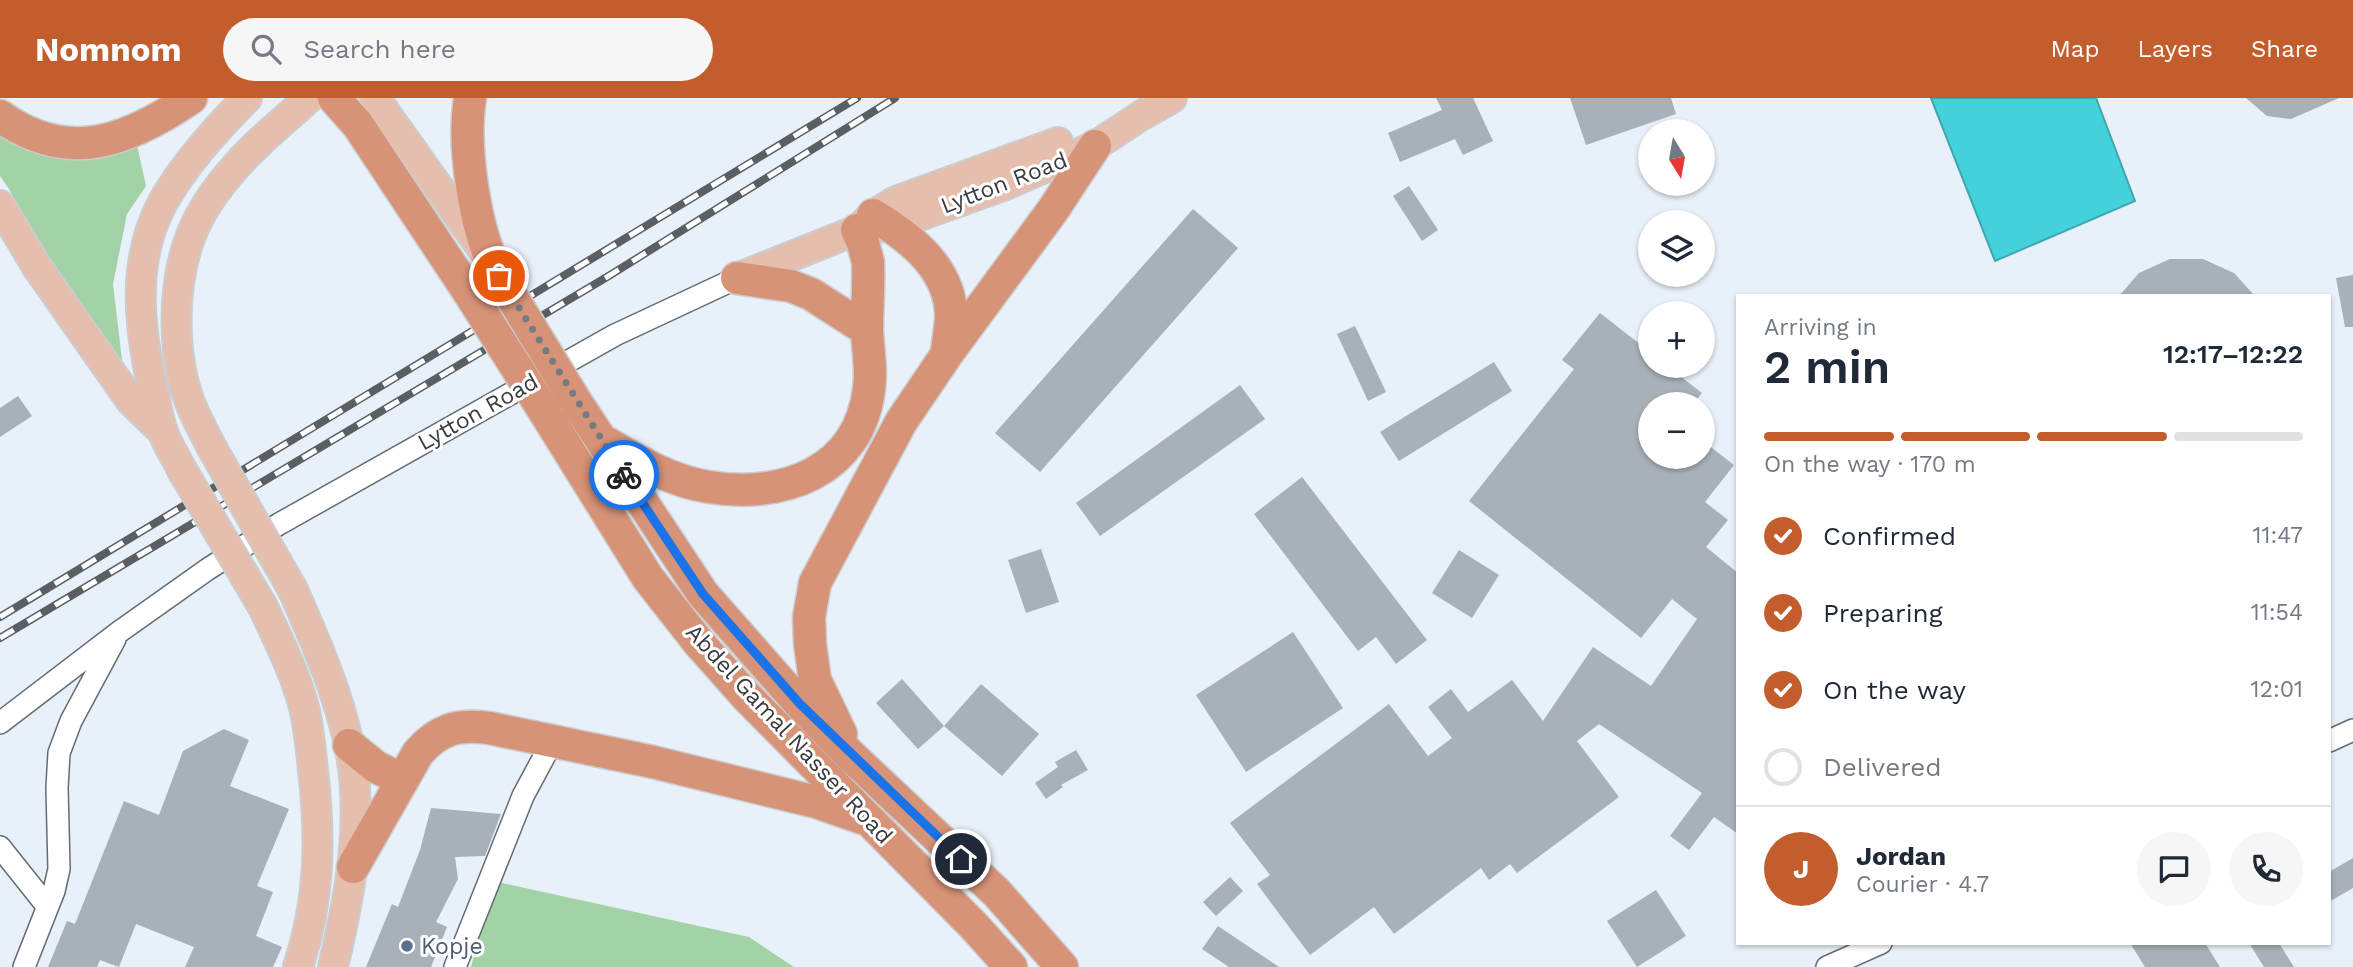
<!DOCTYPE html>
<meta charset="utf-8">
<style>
body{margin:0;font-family:"Work Sans",sans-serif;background:#f6f6f7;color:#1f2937;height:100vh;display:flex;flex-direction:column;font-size:26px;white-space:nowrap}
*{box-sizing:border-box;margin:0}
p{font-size:23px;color:#747a83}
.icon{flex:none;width:38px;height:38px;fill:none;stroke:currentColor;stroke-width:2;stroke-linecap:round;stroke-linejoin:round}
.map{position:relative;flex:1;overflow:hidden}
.panel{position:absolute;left:1736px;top:196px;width:595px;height:651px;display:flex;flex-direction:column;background:#fff;border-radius:0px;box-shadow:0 2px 5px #0004}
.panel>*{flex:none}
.needle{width:46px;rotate:169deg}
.fabs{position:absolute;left:1638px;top:21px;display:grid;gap:14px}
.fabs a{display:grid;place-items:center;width:77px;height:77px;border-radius:50%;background:#fff;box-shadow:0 2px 5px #0004;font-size:35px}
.pin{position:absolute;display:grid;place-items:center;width:60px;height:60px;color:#fff;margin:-30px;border:4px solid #fff;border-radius:50%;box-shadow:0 2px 7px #0007}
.courier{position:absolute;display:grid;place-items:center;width:70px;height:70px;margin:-35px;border:5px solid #1a73e8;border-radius:50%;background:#fff;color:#222;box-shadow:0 2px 9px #0007}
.summary em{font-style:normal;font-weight:600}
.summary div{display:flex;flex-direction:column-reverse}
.summary{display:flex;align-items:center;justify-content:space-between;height:119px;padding:0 28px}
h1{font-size:46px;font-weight:600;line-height:52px}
.bar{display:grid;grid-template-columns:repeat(4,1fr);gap:10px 7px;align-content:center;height:84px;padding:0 28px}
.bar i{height:9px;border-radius:5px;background:#e0e1e3}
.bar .current{background:#c35d2e}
.bar p{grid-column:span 4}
.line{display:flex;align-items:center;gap:18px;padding:0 28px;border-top:2px solid #e0e1e3}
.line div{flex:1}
.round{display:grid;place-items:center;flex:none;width:74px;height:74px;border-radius:37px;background:#f6f6f7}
ol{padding:0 28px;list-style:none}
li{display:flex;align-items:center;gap:21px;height:77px}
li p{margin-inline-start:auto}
li .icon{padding:7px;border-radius:50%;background:#c35d2e;color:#fff;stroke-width:4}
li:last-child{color:#747a83}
li i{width:38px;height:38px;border:4px solid #e0e1e3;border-radius:50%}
header{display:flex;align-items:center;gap:42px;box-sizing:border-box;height:98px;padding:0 35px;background:#c35d2e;color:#fff}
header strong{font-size:33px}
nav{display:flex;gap:38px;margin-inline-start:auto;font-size:24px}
.search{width:490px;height:63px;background:#f6f6f7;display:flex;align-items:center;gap:18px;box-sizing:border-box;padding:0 24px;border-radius:38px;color:#747a83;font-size:26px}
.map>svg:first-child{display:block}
.green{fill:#a3d2a6}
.water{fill:#43d2db;stroke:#40a5ac;stroke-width:2}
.building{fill:#a8b0b8}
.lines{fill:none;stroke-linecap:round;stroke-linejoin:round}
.minor-casing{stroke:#646c73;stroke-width:24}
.major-casing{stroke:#cccccd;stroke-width:32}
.highway-casing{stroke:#cccccd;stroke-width:35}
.minor{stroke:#fff;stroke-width:21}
.major{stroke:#e6beae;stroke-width:28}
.highway{stroke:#d69378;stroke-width:32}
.rail-casing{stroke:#5b5f63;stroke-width:8}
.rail{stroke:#fff;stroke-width:5;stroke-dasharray:16;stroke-linecap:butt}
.major-bridge-casing{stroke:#cccccd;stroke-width:32;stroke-linecap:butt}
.highway-bridge-casing{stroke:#cccccd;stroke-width:35;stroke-linecap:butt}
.major-bridge{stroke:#e6beae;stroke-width:28}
.highway-bridge{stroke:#d69378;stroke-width:32}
.done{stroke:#767b80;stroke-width:7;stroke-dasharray:0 12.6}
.route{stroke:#1a73e8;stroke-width:9}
.service-dot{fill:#5c6f8a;stroke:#fff;stroke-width:2.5}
.labels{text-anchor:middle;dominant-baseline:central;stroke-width:6;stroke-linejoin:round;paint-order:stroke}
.street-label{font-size:23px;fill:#393c3f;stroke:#fff}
.service-label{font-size:23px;fill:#4e5e75;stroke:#fff;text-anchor:start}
</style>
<header>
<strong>Nomnom</strong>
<div class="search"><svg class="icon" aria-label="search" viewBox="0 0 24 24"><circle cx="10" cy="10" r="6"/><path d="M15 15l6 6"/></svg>Search here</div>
<nav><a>Map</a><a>Layers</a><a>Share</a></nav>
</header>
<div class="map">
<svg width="2353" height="869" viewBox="0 0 2353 869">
<rect width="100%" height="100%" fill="#e8f0f9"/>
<path class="green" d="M 0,29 L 137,47 L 146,88 L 127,116 L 113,186 L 124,279 L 60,189 L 9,91 L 0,78 Z
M 493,783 L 749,839 L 794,869 L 471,869 Z"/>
<path class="water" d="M 1931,0 L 2096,0 L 2135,103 L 1995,163 Z"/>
<path class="building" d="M 1436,0 L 1473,0 L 1493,43 L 1463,57 L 1455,41 L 1400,64 L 1388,35 L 1442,12 Z
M 1570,0 L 1671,0 L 1676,16 L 1586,47 Z
M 2246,0 L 2339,0 L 2291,21 L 2267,18 Z
M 1409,88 L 1438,132 L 1422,143 L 1393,98 Z
M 1193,111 L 1238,150 L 1040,374 L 995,335 Z
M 2170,161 L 2203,161 L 2234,175 L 2255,198 L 2119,198 L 2139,175 Z
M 2353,177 L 2353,229 L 2345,229 L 2336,180 Z
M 1600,215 L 1650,254 L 1650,268 L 1667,268 L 1702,295 L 1693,306 L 1650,306 L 1650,359 L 1703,359 L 1703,343 L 1734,367 L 1705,404 L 1728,422 L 1706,449 L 1738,475 L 1738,736 L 1714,719 L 1689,752 L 1670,738 L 1702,695 L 1599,626 L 1577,643 L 1619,699 L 1517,775 L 1510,766 L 1489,782 L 1481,770 L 1394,836 L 1374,809 L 1310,857 L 1257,786 L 1270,777 L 1230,725 L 1389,606 L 1428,658 L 1452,640 L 1428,609 L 1451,591 L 1468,614 L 1512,582 L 1543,623 L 1593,549 L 1651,588 L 1697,521 L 1672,501 L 1641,540 L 1469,403 L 1574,271 L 1562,262 Z
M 1355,228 L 1386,294 L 1368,303 L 1337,236 Z
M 1494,264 L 1512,293 L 1399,363 L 1380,334 Z
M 1240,287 L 1265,321 L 1100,438 L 1076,405 Z
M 18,298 L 32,318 L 0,339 L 0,310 Z
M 1302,379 L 1427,542 L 1396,566 L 1376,539 L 1358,553 L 1254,416 Z
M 1041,451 L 1059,504 L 1026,515 L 1008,462 Z
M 1459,452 L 1499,477 L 1472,520 L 1432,495 Z
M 1293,534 L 1343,610 L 1246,674 L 1196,597 Z
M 902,581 L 944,628 L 918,651 L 876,605 Z
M 981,586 L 1039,636 L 1002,678 L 944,628 Z
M 224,631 L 249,642 L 230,688 L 289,711 L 257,788 L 273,794 L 256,838 L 282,849 L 273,869 L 185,869 L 194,849 L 136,826 L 119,869 L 100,862 L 97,869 L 48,869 L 67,823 L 75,826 L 124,703 L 159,717 L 183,653 Z
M 1076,652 L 1088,672 L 1061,687 L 1063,689 L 1046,701 L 1035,685 L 1058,669 L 1055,664 Z
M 431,710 L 501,716 L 485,758 L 455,759 L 458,781 L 436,824 L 447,829 L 431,869 L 366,869 L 392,806 L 398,809 L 420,752 Z
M 2353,760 L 2353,790 L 2329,804 L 2329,774 Z
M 1230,779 L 1243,793 L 1216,818 L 1203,804 Z
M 1656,792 L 1686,838 L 1637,869 L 1607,823 Z
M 1218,828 L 1279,869 L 1229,869 L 1202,851 Z
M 2130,845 L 2205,845 L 2220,869 L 2145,869 Z
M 2249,845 L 2279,845 L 2294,869 L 2264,869 Z"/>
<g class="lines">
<defs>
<path id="minor" d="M 0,625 L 119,534 L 208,471 L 279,426 L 615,237 L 737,180
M 2329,643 L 2353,632
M 0,749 L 47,808
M 24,869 L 54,793 L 59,771 L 57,690 L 59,655 L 71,623 L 115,541
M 455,869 L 523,698 L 552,644
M 1827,869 L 1881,845"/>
<path id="major" d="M 375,0 L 483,152
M 0,107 L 37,169 L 131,303 L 163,334
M 859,130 L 873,117 L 896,103 L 1058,44
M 737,180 L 857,132 L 891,128 L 1003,88 L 1095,48 L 1142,17 L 1172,0
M 212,350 C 205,336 197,322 191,307 C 172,259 172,191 189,143 C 198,116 219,87 238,66 C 259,42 286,21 309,0
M 182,372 C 176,359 167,347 163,334 C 158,320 156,305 153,292 C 139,229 131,163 163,104 C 184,66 217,30 247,0
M 293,492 C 315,542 338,594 349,647 C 365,721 350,797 333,869
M 263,509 C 279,543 296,577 305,613 C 309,632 311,653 313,672 C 321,742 320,802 298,869"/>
<path id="highway" d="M 334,0 L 358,27 L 468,193
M 470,0 C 462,49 475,135 499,178
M 0,18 C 68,67 128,43 191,0
M 873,117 C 911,140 953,172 951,222 C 950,233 948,244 947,254
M 737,180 L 791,188 L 811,196 L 867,232
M 576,304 L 703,496 L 800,606 L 850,657 L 997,795 L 1062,869
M 546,316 L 648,480 L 699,545 L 746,598 L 973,827 L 1011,869
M 607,345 C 639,364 673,384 709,389 C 783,401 859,374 869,291 C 872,272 868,252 867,233 C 867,210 869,187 868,164 L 863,145 L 857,132
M 841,636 L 815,582 L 810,546 L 809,519 L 815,485 L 901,324 L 947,256 L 1053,112 L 1095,48
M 349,647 L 376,669 L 401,681
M 353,769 L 418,655 C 439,631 457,626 489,630 L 653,664 L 816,704 L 862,720"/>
</defs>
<use href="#minor" class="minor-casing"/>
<use href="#major" class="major-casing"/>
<use href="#highway" class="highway-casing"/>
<use href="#minor" class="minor"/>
<use href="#major" class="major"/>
<use href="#highway" class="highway"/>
<defs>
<path id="rail" d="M 0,519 L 857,0
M 0,540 L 607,179 L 895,0"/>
</defs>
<use href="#rail" class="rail-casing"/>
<use href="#rail" class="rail"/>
<defs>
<path id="major-bridge" d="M 212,350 L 293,492
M 182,372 L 263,509"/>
<path id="highway-bridge" d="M 499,178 L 576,304
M 468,193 L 546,316"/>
</defs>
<use href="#major-bridge" class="major-bridge-casing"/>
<use href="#highway-bridge" class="highway-bridge-casing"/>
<use href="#major-bridge" class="major-bridge"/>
<use href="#highway-bridge" class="highway-bridge"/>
</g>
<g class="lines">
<path class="done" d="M 499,178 L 624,377"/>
<path class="route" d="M 624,377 L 703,496 L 800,606 L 961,761"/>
</g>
<circle class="service-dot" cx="407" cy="848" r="7"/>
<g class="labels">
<g class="street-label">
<text transform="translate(1004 85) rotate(-21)">Lytton Road</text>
<text transform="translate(478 314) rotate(-29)">Lytton Road</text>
<text transform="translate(789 636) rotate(47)">Abdel Gamal Nasser Road</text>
</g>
<g class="service-label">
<text x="421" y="848">Kopje</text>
</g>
</g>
</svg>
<div class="fabs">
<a><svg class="needle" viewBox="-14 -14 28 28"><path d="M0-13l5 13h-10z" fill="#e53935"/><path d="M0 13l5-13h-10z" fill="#747a83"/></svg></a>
<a><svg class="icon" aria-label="layers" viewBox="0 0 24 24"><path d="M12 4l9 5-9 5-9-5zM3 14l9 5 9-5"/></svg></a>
<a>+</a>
<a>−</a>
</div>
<div class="pin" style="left:499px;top:178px;background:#ea580c"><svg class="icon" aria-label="bag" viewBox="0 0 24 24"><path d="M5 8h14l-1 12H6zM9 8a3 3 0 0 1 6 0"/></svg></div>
<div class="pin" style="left:961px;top:761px;background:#1f2937"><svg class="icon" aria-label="home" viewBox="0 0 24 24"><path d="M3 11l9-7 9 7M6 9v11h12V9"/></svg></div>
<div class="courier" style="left:624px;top:377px"><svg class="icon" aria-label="bike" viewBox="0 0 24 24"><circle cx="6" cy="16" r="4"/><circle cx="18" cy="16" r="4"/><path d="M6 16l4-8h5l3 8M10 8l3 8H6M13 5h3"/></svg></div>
<section class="panel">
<div class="summary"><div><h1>2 min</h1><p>Arriving in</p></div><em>12:17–12:22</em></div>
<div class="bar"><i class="current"></i><i class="current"></i><i class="current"></i><i></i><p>On the way · 170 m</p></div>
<ol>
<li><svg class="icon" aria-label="check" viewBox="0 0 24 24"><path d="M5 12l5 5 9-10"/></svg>Confirmed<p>11:47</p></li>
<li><svg class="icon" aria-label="check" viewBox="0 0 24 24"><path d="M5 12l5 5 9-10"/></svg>Preparing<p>11:54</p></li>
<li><svg class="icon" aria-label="check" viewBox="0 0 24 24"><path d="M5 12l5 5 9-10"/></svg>On the way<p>12:01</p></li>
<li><i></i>Delivered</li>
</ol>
<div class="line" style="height:126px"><b class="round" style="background:#c35d2e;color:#fff">J</b><div><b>Jordan</b><p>Courier · 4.7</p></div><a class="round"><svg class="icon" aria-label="chat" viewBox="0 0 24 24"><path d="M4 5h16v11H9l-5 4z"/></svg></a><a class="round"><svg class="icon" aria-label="phone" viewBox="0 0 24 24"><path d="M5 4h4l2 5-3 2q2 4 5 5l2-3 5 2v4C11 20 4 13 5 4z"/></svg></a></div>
</section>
</div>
